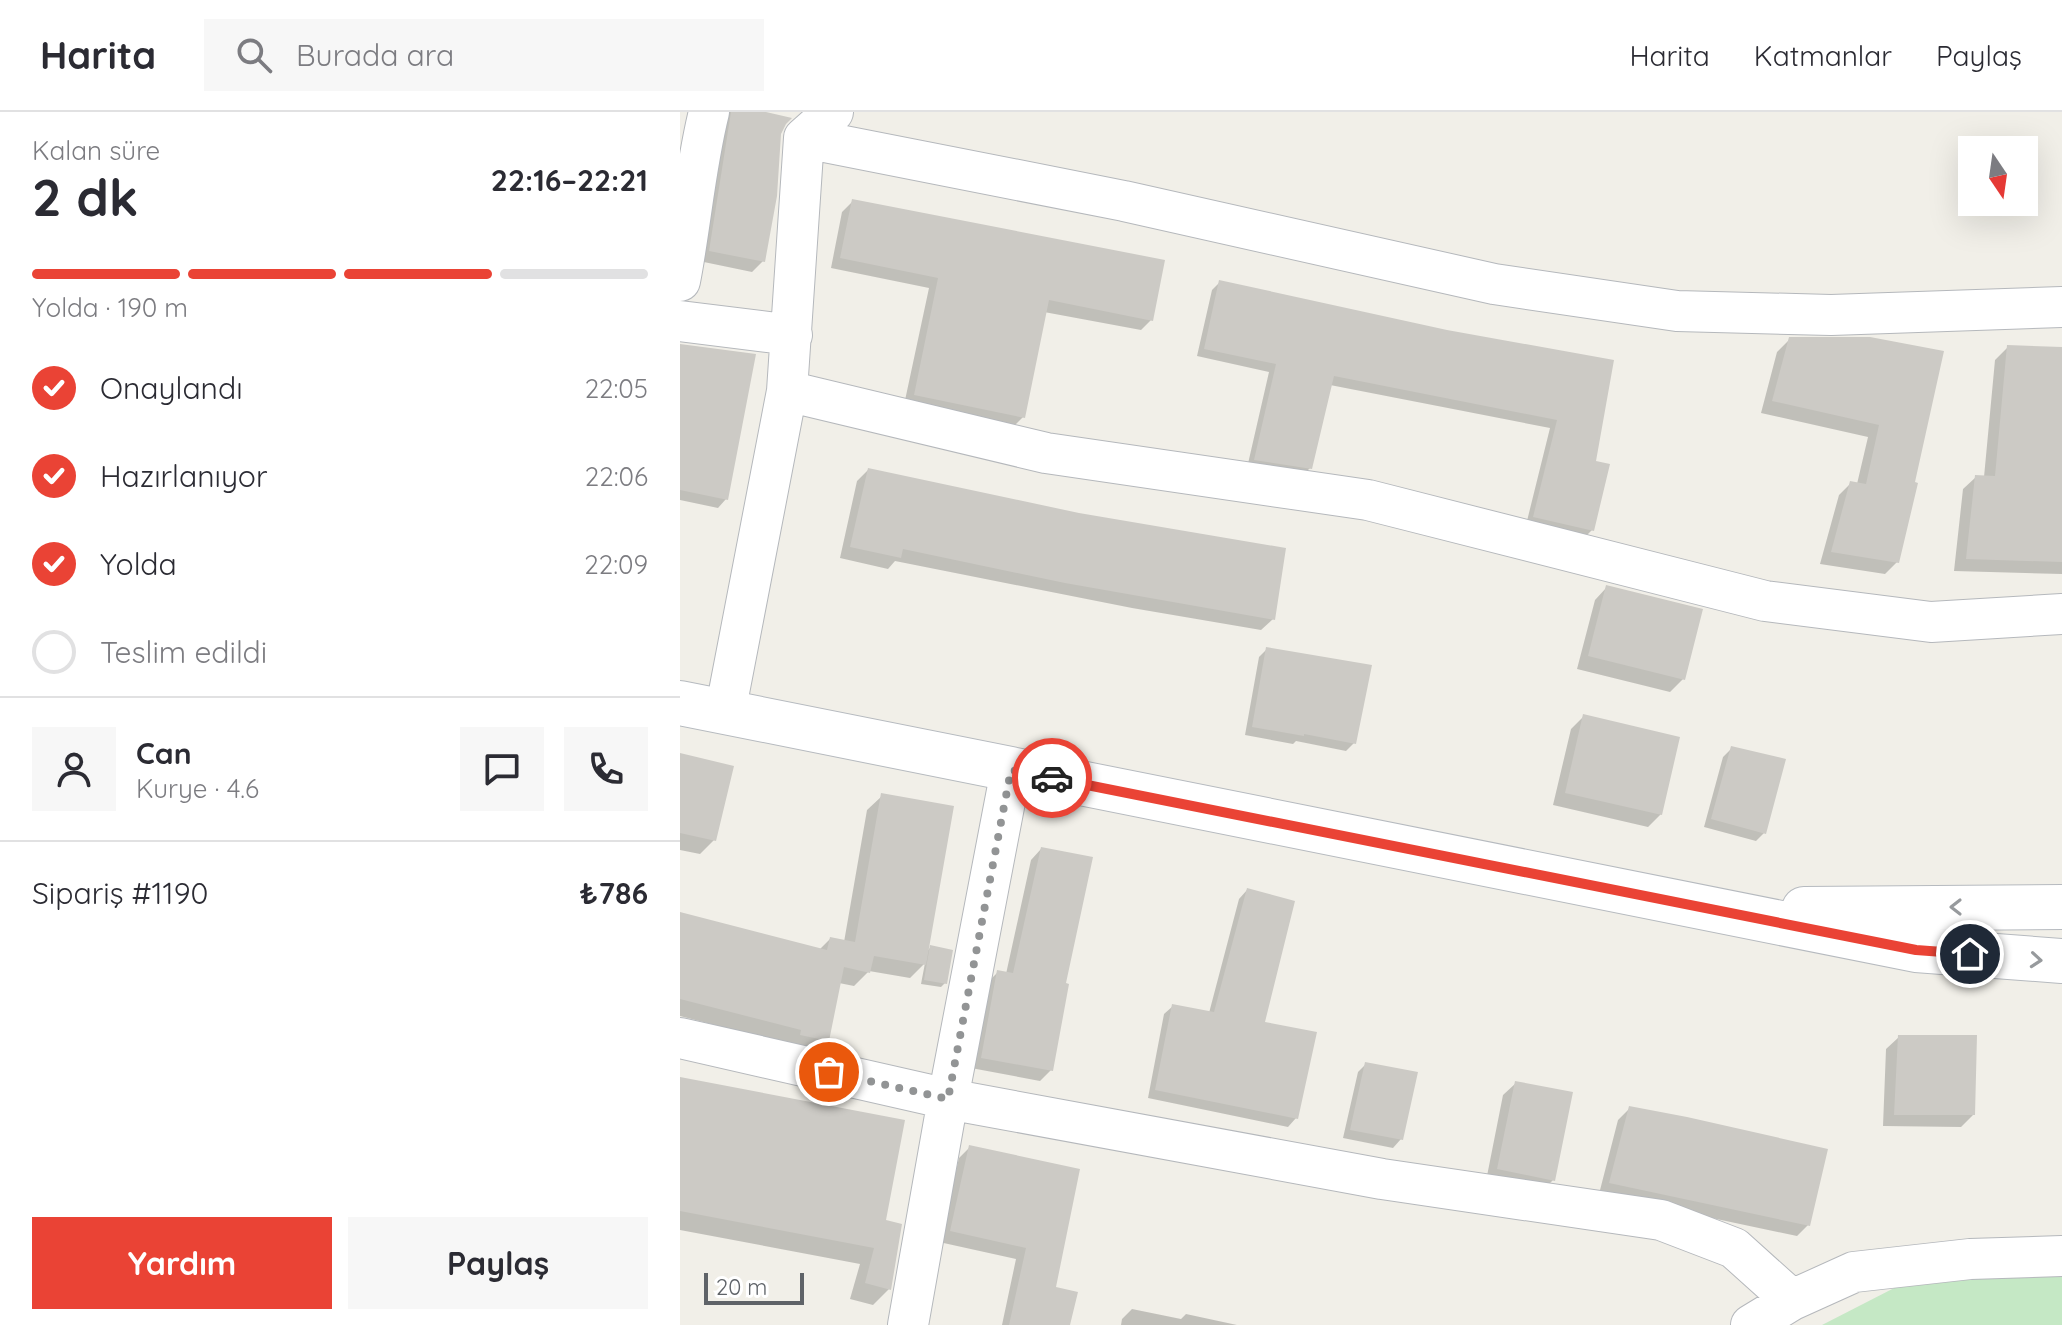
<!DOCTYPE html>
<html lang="tr">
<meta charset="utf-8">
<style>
body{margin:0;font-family:Quicksand,sans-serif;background:#f7f7f7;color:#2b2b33;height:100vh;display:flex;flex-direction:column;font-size:30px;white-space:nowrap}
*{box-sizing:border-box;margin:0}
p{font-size:26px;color:#7c7c81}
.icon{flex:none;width:44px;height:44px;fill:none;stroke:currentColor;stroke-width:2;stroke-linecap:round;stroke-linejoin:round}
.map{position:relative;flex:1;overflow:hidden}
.details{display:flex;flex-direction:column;background:#fff;width:680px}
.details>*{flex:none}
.needle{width:52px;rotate:167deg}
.tools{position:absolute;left:1278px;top:24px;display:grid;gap:16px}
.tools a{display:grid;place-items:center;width:80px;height:80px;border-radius:0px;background:#fff;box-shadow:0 8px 32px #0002;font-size:40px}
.scale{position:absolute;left:24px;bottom:20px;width:100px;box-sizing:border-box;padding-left:8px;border:4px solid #5f6368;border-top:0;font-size:22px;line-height:28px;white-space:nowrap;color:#5f6368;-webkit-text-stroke:6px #fff;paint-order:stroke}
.pin{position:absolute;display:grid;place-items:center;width:68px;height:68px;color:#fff;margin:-34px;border:4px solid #fff;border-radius:50%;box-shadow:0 2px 8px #0007}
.courier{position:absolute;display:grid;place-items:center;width:80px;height:80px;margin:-40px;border:6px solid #ea4335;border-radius:50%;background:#fff;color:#222;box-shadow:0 2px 10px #0007}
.head em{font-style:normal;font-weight:800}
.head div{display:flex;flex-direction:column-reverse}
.head{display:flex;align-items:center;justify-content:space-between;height:136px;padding:0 32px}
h1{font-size:52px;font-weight:800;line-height:60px}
.bar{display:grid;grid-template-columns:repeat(4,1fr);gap:12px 8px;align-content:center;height:96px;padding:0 32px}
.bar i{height:10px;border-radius:6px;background:#e1e1e2}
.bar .current{background:#ea4335}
.bar p{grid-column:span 4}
.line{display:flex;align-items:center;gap:20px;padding:0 32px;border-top:2px solid #e1e1e2}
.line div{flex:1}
.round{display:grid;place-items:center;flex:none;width:84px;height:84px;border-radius:0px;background:#f7f7f7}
ol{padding:0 32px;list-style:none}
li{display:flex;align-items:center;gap:24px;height:88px}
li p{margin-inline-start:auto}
li .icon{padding:8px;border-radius:50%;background:#ea4335;color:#fff;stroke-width:4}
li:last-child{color:#7c7c81}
li i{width:44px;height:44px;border:4px solid #e1e1e2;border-radius:50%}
.primary-button{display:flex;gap:16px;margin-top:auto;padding:16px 32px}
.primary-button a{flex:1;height:92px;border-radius:0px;background:#ea4335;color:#fff;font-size:32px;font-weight:800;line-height:92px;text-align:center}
.primary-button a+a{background:#f7f7f7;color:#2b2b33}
header{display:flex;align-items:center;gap:48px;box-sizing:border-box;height:112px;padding:0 40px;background:#fff;border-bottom:2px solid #e1e1e2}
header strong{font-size:38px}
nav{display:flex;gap:44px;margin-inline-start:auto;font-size:28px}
.search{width:560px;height:72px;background:#f7f7f7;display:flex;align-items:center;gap:20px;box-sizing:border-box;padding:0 28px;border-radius:0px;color:#7c7c81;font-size:30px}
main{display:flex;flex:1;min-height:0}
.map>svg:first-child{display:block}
.green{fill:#c5e8c5}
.shadow{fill:#0003}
.building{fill:#cccac5}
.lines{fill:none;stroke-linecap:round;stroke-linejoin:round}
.minor-casing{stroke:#b5b8bc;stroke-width:42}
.secondary-casing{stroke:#b6babf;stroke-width:46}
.minor{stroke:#fff;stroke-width:40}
.secondary{stroke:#fff;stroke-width:44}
.oneway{stroke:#979a9d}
.done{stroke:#929495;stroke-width:8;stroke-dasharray:0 14.4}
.route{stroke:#ea4335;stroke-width:10}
</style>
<header>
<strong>Harita</strong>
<div class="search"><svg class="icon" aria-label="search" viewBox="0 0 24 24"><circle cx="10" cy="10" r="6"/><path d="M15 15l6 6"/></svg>Burada ara</div>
<nav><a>Harita</a><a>Katmanlar</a><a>Paylaş</a></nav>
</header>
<main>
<section class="details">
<div class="head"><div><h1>2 dk</h1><p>Kalan süre</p></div><em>22:16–22:21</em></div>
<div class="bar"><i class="current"></i><i class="current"></i><i class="current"></i><i></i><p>Yolda · 190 m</p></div>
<ol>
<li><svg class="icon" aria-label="check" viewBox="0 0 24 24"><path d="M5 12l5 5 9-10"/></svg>Onaylandı<p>22:05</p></li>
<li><svg class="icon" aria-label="check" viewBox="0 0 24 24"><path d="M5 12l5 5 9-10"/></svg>Hazırlanıyor<p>22:06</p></li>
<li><svg class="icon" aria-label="check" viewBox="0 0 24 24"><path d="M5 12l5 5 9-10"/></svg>Yolda<p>22:09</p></li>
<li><i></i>Teslim edildi</li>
</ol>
<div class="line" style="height:144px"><a class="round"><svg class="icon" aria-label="person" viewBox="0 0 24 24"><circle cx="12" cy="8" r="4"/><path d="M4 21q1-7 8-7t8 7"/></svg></a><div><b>Can</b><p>Kurye · 4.6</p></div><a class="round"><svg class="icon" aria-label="chat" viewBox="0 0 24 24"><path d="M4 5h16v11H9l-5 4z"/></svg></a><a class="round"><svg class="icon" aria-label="phone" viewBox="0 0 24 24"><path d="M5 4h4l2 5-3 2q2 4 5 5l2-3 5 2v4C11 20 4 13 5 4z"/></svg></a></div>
<div class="line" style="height:104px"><div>Sipariş #1190</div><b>₺786</b></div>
<div class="primary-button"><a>Yardım</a><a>Paylaş</a></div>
</section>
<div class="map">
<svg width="1382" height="1213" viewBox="0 0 1382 1213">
<rect width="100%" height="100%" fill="#f1efe8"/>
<path class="green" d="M 1382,1161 L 1382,1213 L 1142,1213 L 1222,1172 Z"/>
<path class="shadow" d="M 45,0 L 77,0 L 99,22 L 83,149 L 72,160 L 19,149 Z
M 172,90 L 471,208 L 461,218 L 364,200 L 343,305 L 333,315 L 224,293 L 249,176 L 151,156 L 162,100 Z
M 540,170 L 766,220 L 932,250 L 913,350 L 912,418 L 904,426 L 846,413 L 870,316 L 650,273 L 630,356 L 622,364 L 567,356 L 589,260 L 517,244 L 532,178 Z
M 1110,227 L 1261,241 L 1217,450 L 1205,462 L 1140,452 L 1159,383 L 1171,371 L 1177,372 L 1188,325 L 1081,301 L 1097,240 Z
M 0,234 L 46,387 L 38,396 L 0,388 Z
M 1328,235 L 1382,237 L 1382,462 L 1274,459 L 1283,377 L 1296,365 L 1304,365 L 1315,248 Z
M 188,358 L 593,507 L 581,518 L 452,496 L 215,449 L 208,457 L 160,446 L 177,369 Z
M 927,475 L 1003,567 L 990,580 L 897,557 L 915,488 Z
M 587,537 L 674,631 L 666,639 L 616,629 L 613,632 L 565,623 L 579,545 Z
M 904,604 L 981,702 L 968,715 L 873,693 L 891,617 Z
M 1052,636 L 1084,721 L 1076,729 L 1024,715 L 1043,645 Z
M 0,644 L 34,728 L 20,742 L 0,738 Z
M 202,684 L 246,840 L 250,836 L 265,871 L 261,875 L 241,872 L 245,851 L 230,866 L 189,859 L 174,874 L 159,871 L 147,928 L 133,942 L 108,932 L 0,904 L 0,802 L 139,838 L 150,827 L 164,830 L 187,698 Z
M 361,737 L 383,873 L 371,958 L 360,969 L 291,956 L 307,871 L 318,860 L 326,862 L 351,748 Z
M 567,778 L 582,912 L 616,1006 L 608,1015 L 468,986 L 484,902 L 493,894 L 529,901 L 559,787 Z
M 1219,925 L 1293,1003 L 1281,1015 L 1203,1014 L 1206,937 Z
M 686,952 L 721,1027 L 713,1036 L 663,1026 L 678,960 Z
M 0,967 L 203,1109 L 209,1177 L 193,1193 L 170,1187 L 180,1152 L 0,1118 Z
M 836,971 L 873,1068 L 861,1080 L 806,1069 L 823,983 Z
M 949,997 L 1128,1113 L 1117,1124 L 919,1082 L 938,1008 Z
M 290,1035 L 373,1176 L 388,1213 L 322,1213 L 336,1147 L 259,1130 L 279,1046 Z
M 452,1197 L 501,1207 L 506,1202 L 557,1213 L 441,1213 L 442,1207 Z"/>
<path class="building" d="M 51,0 L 86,0 L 112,6 L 106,12 L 101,22 L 97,84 L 85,150 L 29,139 Z
M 172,87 L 485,148 L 473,209 L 369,188 L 345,306 L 234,283 L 258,166 L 160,146 Z
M 539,168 L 767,218 L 934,248 L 916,349 L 930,352 L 914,419 L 853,405 L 877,308 L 654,264 L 632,357 L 574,348 L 596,252 L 524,237 Z
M 1109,225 L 1190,225 L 1264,239 L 1235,370 L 1238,371 L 1219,451 L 1151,440 L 1170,369 L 1186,372 L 1199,313 L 1092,289 Z
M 0,232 L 76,242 L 48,388 L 0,378 Z
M 1327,233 L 1382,235 L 1382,450 L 1286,447 L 1295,363 L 1315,364 Z
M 188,356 L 399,401 L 606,436 L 595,508 L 385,471 L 223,437 L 221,446 L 170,435 Z
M 926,473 L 1023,497 L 1005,568 L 908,544 Z
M 586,535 L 692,553 L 676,632 L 624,622 L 624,624 L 572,615 Z
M 903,602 L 1000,625 L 982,703 L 885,681 Z
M 1051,634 L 1106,647 L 1086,722 L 1031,707 Z
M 0,641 L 54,654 L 36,729 L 0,721 Z
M 201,681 L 274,694 L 246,853 L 194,844 L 190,861 L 164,855 L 149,929 L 120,923 L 121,918 L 0,887 L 0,800 L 147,838 L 150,825 L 175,830 Z
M 361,735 L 413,745 L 386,871 L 389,872 L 373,959 L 301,946 L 317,858 L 333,861 Z
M 567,776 L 615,789 L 585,910 L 637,920 L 618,1007 L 475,978 L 492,892 L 534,900 Z
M 250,833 L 273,838 L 267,872 L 244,868 Z
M 1218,923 L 1297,923 L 1295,1003 L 1214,1003 Z
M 685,950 L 738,960 L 723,1028 L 670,1018 Z
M 0,965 L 225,1008 L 206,1108 L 222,1112 L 211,1178 L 185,1171 L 194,1136 L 0,1099 Z
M 835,969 L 893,980 L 875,1069 L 817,1057 Z
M 949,994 L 1007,1005 L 1148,1037 L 1130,1114 L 929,1071 Z
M 289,1033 L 400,1057 L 376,1175 L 398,1180 L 390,1213 L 329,1213 L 346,1136 L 270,1119 Z"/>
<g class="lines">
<defs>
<path id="minor" d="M 124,26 L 444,89 L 814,172 L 997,199 L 1151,203 L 1382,195
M 0,169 C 11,113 15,56 29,0
M 0,209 L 112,223
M 107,279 L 366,341 L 688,388 L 1085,489 L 1251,510 L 1382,502
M 45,601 L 107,279 L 124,26 L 153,0
M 0,926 L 268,987 L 702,1067 L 981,1108 L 1054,1136 L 1112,1188
M 228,1213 L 268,987 L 331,658
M 1071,1213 L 1112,1188 L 1174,1160 L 1290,1147 L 1382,1144"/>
<path id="secondary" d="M 0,591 L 1236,838 L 1382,849
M 1124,797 L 1382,795"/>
</defs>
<use href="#minor" class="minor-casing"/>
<use href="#secondary" class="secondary-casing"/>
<use href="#minor" class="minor"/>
<use href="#secondary" class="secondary"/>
</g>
<defs><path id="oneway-chevron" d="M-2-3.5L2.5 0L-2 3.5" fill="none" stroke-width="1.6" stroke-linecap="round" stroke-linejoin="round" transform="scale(2)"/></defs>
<g class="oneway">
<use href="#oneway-chevron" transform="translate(1276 795) rotate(180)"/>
<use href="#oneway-chevron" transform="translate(1356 848) rotate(5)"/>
</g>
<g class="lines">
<path class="done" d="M 149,960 L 268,987 L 331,658 L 372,666"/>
<path class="route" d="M 372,666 L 1236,838 L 1290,842"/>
</g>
</svg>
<div class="tools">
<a><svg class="needle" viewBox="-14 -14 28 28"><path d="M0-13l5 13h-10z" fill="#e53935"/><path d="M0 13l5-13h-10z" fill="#7c7c81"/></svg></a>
</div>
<div class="scale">20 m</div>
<div class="pin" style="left:149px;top:960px;background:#ea580c"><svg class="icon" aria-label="bag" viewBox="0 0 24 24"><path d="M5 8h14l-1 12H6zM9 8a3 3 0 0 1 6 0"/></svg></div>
<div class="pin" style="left:1290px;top:842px;background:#1f2937"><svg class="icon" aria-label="home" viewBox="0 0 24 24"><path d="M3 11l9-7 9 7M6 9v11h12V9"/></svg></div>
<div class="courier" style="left:372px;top:666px"><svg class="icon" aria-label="car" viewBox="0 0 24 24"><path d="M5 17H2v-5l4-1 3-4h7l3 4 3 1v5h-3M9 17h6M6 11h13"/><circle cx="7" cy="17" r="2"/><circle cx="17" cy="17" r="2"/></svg></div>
</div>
</main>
